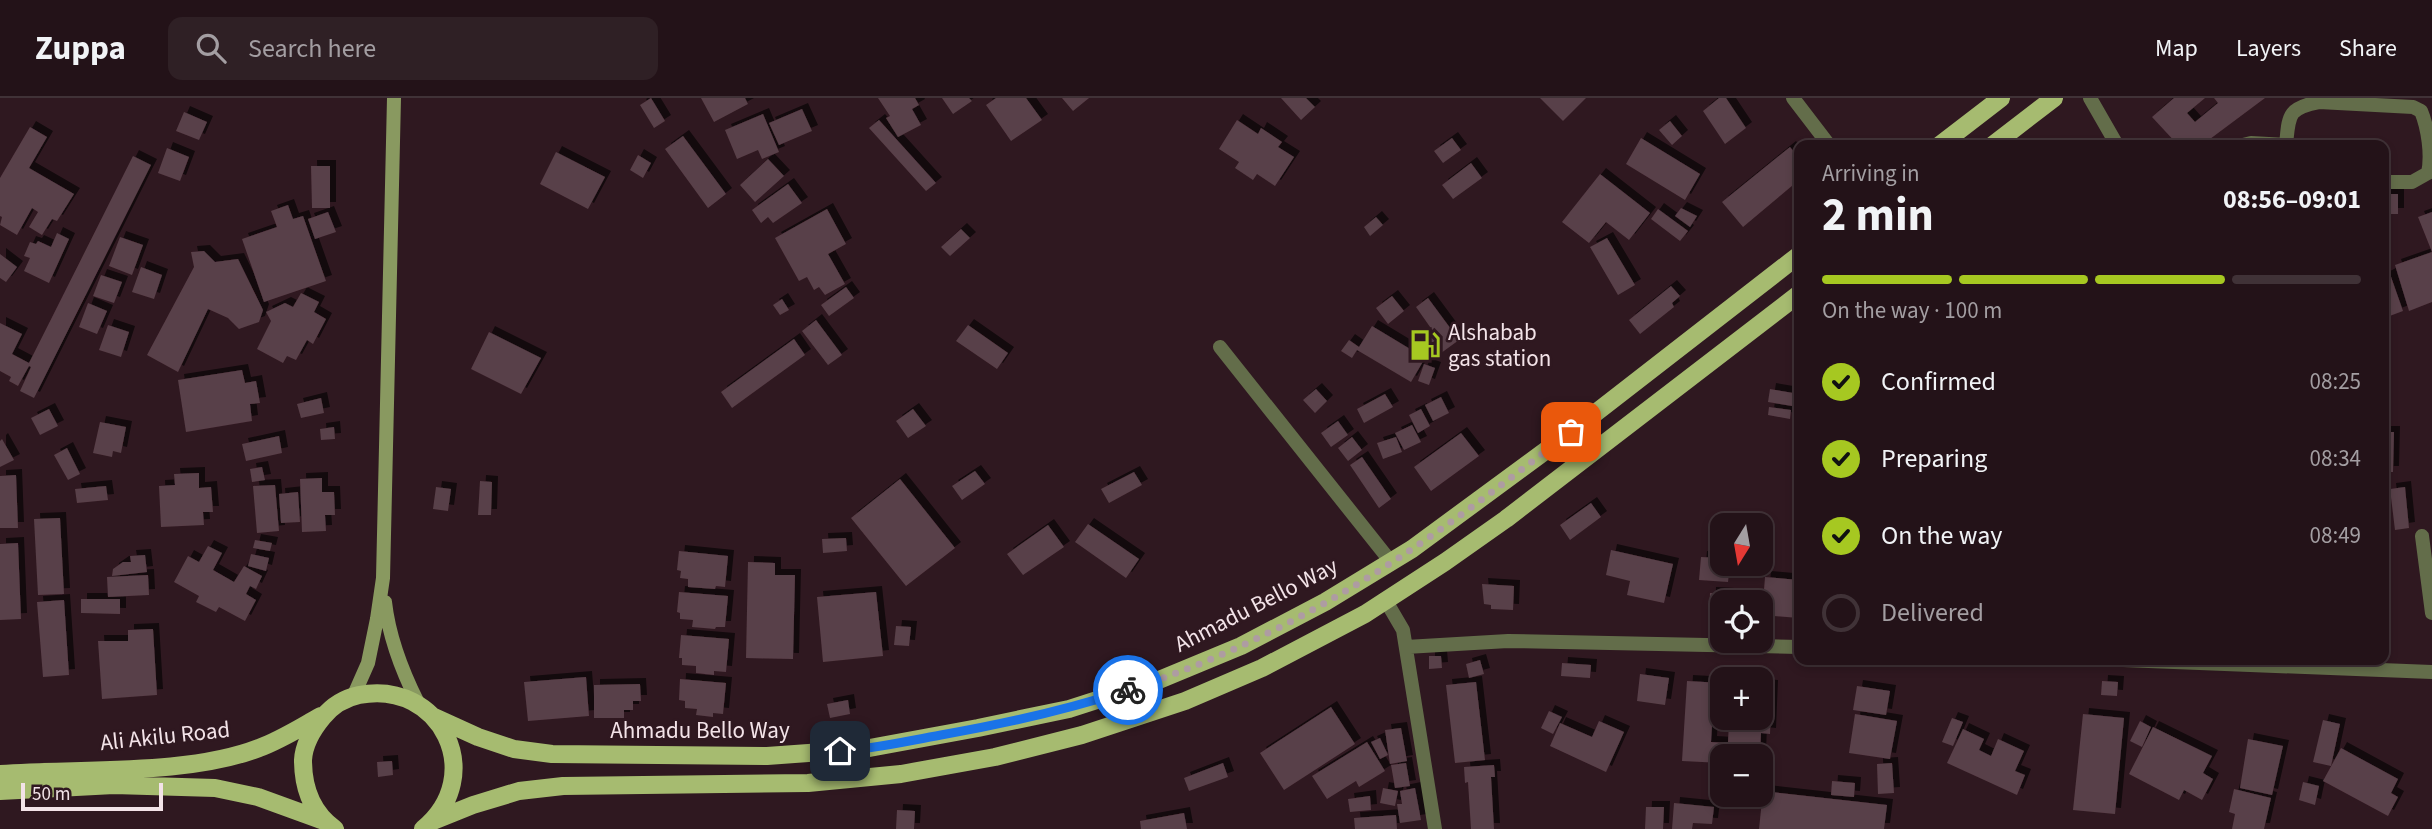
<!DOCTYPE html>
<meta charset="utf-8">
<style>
body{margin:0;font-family:"Source Sans 3",sans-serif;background:#2f2025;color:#f1f3f6;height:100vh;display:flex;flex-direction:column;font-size:26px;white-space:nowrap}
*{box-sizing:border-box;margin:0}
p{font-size:23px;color:#a39ea2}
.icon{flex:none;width:38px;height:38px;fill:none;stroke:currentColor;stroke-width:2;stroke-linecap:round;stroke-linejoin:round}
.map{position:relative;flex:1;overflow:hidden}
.side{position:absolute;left:1794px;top:42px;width:595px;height:525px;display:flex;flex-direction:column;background:#231218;border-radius:14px;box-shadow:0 4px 10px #0003,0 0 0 2px #403237}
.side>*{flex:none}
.needle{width:46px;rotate:191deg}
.controls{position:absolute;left:1710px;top:415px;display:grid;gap:14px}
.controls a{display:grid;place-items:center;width:63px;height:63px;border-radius:14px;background:#231218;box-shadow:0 4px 10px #0003,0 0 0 2px #403237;font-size:35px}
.scale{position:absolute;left:21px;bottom:18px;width:142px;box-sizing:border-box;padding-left:7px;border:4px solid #f3e3e8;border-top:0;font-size:19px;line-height:24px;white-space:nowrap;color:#f3e3e8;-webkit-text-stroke:5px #2f1820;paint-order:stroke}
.pin{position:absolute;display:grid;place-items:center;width:60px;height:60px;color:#fff;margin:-30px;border-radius:14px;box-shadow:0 4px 10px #0006}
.courier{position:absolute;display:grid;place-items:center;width:70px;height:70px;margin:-35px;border:5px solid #1a73e8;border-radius:50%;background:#fff;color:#222;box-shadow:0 2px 9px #0007}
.headline em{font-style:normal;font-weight:700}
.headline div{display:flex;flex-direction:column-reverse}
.headline{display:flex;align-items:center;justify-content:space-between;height:119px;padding:0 28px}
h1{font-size:46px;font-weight:700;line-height:52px}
.bar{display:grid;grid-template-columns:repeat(4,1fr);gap:10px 7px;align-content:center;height:84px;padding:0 28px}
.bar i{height:9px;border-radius:5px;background:#403237}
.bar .current{background:#a6c821}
.bar p{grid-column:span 4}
ol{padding:0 28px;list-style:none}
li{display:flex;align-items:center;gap:21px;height:77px}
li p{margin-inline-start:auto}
li .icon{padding:7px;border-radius:50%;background:#a6c821;color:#111;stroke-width:4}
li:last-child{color:#a39ea2}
li i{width:38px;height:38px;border:4px solid #403237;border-radius:50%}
header{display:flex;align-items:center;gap:42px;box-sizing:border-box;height:98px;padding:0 35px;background:#231218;border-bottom:2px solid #403237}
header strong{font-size:33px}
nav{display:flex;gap:38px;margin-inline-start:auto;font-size:24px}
.search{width:490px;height:63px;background:#2f2025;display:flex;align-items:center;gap:18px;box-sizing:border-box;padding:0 24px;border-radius:14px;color:#a39ea2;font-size:26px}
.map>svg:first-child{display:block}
.building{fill:#593f48;filter:url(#shadow)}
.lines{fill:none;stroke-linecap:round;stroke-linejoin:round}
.minor{stroke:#636d4a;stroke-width:14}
.secondary{stroke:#899960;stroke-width:14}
.primary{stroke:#a6bb70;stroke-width:18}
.done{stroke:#ae9ca2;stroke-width:7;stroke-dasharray:0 12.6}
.route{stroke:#1a73e8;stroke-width:9}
.labels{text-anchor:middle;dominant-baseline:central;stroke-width:5;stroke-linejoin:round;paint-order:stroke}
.poi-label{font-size:23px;fill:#f3e3e8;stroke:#2f1820;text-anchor:start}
.street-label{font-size:23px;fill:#f3e3e8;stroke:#2f1820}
</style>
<header>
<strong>Zuppa</strong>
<div class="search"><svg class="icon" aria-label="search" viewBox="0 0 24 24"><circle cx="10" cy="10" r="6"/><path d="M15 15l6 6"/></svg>Search here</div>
<nav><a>Map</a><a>Layers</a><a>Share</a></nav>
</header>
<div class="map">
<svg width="2432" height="731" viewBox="0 0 2432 731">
<defs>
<filter id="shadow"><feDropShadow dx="6" dy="-6" stdDeviation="0" flood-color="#0009"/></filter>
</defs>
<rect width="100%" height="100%" fill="#2f1820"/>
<path class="building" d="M 651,0 L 665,23 L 654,30 L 640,7 Z
M 701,0 L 745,0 L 748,6 L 714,24 Z
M 878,0 L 915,0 L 919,7 L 912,11 L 921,27 L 898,39 L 886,20 L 890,18 Z
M 942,0 L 969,0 L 972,3 L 953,16 Z
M 996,0 L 1026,0 L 1042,22 L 1011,43 L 986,7 Z
M 1062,0 L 1089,0 L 1073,13 Z
M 1281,0 L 1306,0 L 1315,9 L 1301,22 Z
M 1540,0 L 1586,0 L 1563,23 Z
M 1719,0 L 1726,0 L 1746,30 L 1725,46 L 1703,13 Z
M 2174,0 L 2205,0 L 2187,15 L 2195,24 L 2218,5 L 2214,0 L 2265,0 L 2202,47 L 2178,47 L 2152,19 Z
M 802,11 L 812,33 L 779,47 L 769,25 Z
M 184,14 L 207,24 L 199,42 L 176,33 Z
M 763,16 L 779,54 L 762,61 L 758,52 L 737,61 L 725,32 Z
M 879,22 L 936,85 L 926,93 L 869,30 Z
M 1237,22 L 1258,36 L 1261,30 L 1282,44 L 1278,49 L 1294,59 L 1275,88 L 1257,76 L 1253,82 L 1235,70 L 1239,64 L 1219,51 Z
M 1670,23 L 1682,38 L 1672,47 L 1659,32 Z
M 30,29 L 47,39 L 29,70 L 74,96 L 57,123 L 52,121 L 42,137 L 29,129 L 38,114 L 32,110 L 17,137 L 0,127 L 2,119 L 0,118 L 0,80 Z
M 683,38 L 726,96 L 708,110 L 665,51 Z
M 1452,40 L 1461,52 L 1443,65 L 1434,53 Z
M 1641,40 L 1700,76 L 1685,102 L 1626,66 Z
M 1790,49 L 1799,60 L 1799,82 L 1743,129 L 1722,104 Z
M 167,50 L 189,59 L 180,83 L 158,75 Z
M 556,54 L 605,79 L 588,111 L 540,86 Z
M 638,57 L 651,65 L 643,80 L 630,72 Z
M 133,58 L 151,67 L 34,300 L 20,293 L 31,269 L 29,268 L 18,288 L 9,283 L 11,279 L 0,273 L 0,225 L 22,236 L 12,256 L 29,265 Z
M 768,61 L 784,78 L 755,104 L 740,87 Z
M 1471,65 L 1482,80 L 1453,101 L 1442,87 Z
M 311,68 L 330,68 L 330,110 L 312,110 Z
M 1600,76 L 1650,115 L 1629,142 L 1606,124 L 1589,145 L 1562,124 Z
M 788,86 L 802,105 L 773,125 L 768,119 L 761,125 L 752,112 Z
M 2384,96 L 2398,96 L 2398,116 L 2384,116 Z
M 288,107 L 293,121 L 303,118 L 326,183 L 264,204 L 242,141 L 277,129 L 271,113 Z
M 1681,110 L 1697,118 L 1690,129 L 1675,118 Z
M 827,111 L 846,146 L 828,156 L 845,186 L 825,197 L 819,189 L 814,192 L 807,179 L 799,183 L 775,140 Z
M 1658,111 L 1688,133 L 1680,143 L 1651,121 Z
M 328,114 L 336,134 L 315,141 L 308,121 Z
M 2432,114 L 2432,204 L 2409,213 L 2395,167 L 2432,154 L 2418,119 Z
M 1376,119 L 1383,127 L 1370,138 L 1364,129 Z
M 961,131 L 970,140 L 950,158 L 941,149 Z
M 57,135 L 69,141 L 49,185 L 24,173 L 30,160 L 24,158 L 30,144 L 36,146 L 38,143 L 51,149 Z
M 120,139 L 143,147 L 132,177 L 109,168 Z
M 1607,140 L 1635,187 L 1618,197 L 1590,149 Z
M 204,153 L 215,164 L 238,161 L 263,212 L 259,224 L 239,231 L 228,220 L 208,211 L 178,274 L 147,257 L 194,169 L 191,154 Z
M 0,156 L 17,169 L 6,184 L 0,180 Z
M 141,169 L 162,177 L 154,201 L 132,194 Z
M 2390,176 L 2403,213 L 2387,219 L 2384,210 L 2384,179 Z
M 101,177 L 122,184 L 114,205 L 93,198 Z
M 1671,188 L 1680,198 L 1672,205 L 1674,209 L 1640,236 L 1629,222 Z
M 846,189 L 854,200 L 829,218 L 821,207 Z
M 301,195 L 319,204 L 314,214 L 326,221 L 313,246 L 307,242 L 296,262 L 287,258 L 283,265 L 257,251 L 271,223 L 266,214 L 285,205 L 293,209 Z
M 1392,198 L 1404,213 L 1388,226 L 1376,210 Z
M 1428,200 L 1459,242 L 1437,258 L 1426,243 L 1435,236 L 1416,209 Z
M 782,201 L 789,212 L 780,217 L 773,207 Z
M 88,205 L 107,213 L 97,236 L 79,229 Z
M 816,222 L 842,257 L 828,267 L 802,233 Z
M 108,227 L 129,234 L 121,259 L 99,252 Z
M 968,227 L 1008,255 L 997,271 L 956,243 Z
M 1372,228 L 1425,260 L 1411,284 L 1357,252 L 1352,260 L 1341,253 L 1349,242 L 1359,249 Z
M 489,234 L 541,260 L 521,296 L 471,271 Z
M 794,241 L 805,257 L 732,310 L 721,294 Z
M 1424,266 L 1435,270 L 1429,287 L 1418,283 Z
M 242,272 L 245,285 L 256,283 L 260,305 L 250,306 L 252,323 L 186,334 L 178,282 Z
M 1316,291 L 1327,303 L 1315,315 L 1303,302 Z
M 1770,291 L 1799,296 L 1798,309 L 1768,304 Z
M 1385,296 L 1393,309 L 1364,325 L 1357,311 Z
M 1441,299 L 1449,315 L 1433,323 L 1425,307 Z
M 321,300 L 324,315 L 301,320 L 297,306 Z
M 1769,309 L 1791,312 L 1790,321 L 1768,317 Z
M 49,311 L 58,328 L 40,337 L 31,320 Z
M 913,311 L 926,328 L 908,340 L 896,323 Z
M 1421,311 L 1430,328 L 1418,335 L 1409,317 Z
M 1338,323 L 1348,337 L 1331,349 L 1321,335 Z
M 100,324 L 126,329 L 121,355 L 113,353 L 112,359 L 93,355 Z
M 1412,327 L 1421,344 L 1404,352 L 1395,335 Z
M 334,329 L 335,341 L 321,342 L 320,331 Z
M 2384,334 L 2394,334 L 2393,374 L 2384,374 Z
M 1461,335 L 1479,358 L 1431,393 L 1414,369 Z
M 279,338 L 282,355 L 246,363 L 242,346 Z
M 1352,339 L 1362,352 L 1348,363 L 1338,350 Z
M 1396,339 L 1402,354 L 1383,361 L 1377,345 Z
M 2,341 L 14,362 L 0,369 L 0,343 Z
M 67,350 L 80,376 L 68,382 L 54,357 Z
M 1362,359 L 1391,401 L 1379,410 L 1350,367 Z
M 262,369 L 265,382 L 252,384 L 250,371 Z
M 975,373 L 985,386 L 962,402 L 952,388 Z
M 1134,374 L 1142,387 L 1109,405 L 1101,391 Z
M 199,375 L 199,390 L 211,389 L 213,414 L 203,414 L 204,427 L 161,429 L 159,388 L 175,387 L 174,376 Z
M 16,377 L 18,430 L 0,430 L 0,378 Z
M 322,380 L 322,394 L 334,394 L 335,417 L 325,417 L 326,433 L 302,434 L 300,381 Z
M 900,381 L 955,450 L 906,488 L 851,420 Z
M 480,383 L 492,384 L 491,417 L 478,417 Z
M 275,387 L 279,433 L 257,435 L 253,388 Z
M 106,388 L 108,402 L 77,405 L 75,391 Z
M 436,389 L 451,391 L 448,413 L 433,411 Z
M 2405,389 L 2409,430 L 2395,432 L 2390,391 Z
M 298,394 L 300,424 L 281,425 L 279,396 Z
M 1591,405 L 1601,419 L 1570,442 L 1560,427 Z
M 60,420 L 64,496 L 38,497 L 34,421 Z
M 1088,426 L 1139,461 L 1126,480 L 1075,444 Z
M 1048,427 L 1064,449 L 1023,477 L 1007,456 Z
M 846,440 L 847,453 L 823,455 L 822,441 Z
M 255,442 L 272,445 L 270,453 L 253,450 Z
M 18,445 L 21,521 L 0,522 L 0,446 Z
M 208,448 L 222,455 L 213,472 L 234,484 L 244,468 L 262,478 L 256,491 L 250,488 L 246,496 L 256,502 L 245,523 L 219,509 L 216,514 L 196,504 L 199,498 L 174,484 L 188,458 L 199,464 Z
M 1611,452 L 1673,466 L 1664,505 L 1627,497 L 1630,483 L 1606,477 Z
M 679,453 L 728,458 L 725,489 L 716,488 L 715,491 L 688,489 L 688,481 L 680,480 L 681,473 L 677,472 Z
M 251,456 L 269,460 L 266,473 L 248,468 Z
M 145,457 L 147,474 L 112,478 L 113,471 L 123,464 L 131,464 L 130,458 Z
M 1701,459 L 1722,460 L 1722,466 L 1730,466 L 1728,484 L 1699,482 Z
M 748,464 L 775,465 L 775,477 L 795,477 L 793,561 L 746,560 Z
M 148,477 L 149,497 L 108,499 L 107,479 Z
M 1765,479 L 1799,482 L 1799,520 L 1762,517 Z
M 1482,486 L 1514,488 L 1513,512 L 1491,511 L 1491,507 L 1484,506 Z
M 679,494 L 728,498 L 725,529 L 716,529 L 715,531 L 692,529 L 693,522 L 680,521 L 680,515 L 677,514 Z
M 876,494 L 883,558 L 823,564 L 817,499 Z
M 1710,495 L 1729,496 L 1729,504 L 1722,504 L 1722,518 L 1709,517 Z
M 81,501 L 120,501 L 120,516 L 81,515 Z
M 64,502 L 69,577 L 43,579 L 37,504 Z
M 896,528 L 911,529 L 909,548 L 894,547 Z
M 153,531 L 157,597 L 102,601 L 98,543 L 128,543 L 128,532 Z
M 681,537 L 729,541 L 726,574 L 714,573 L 714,577 L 696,575 L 696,568 L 682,567 L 682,560 L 679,560 Z
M 1429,558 L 1441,558 L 1442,570 L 1429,571 Z
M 1480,562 L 1484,576 L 1469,580 L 1466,566 Z
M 1562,565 L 1591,567 L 1590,580 L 1561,578 Z
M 1640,576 L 1669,580 L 1665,607 L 1637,603 Z
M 586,579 L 589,618 L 528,623 L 524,584 Z
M 680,581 L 726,585 L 723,616 L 713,615 L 713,619 L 696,617 L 697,611 L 685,610 L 685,603 L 679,602 Z
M 1687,583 L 1722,585 L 1722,612 L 1713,612 L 1711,644 L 1728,645 L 1729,620 L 1760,620 L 1760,587 L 1772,588 L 1770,636 L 1761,635 L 1760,658 L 1722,658 L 1722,665 L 1682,663 Z
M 2102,583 L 2118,584 L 2117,598 L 2101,597 Z
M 1476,584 L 1485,662 L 1455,665 L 1446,587 Z
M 640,586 L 641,603 L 633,603 L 633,612 L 624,612 L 624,620 L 594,620 L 594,587 Z
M 1857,588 L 1890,593 L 1886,617 L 1853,612 Z
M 848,602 L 850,616 L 830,620 L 827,606 Z
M 1331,609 L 1355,646 L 1284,692 L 1260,655 Z
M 1549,613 L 1562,619 L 1553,636 L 1541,630 Z
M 1855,616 L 1897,623 L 1890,661 L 1849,655 Z
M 2083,616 L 2124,620 L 2115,716 L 2073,712 Z
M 1952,620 L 1963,624 L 1953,648 L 1942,644 Z
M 2323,622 L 2340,626 L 2331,668 L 2313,664 Z
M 1599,623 L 1624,634 L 1606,674 L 1550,648 L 1560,625 L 1592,639 Z
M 2140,623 L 2151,629 L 2142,649 L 2130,643 Z
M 2153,629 L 2212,658 L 2203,675 L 2213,681 L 2202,702 L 2184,692 L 2179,702 L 2129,676 Z
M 1401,630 L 1407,663 L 1390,666 L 1385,632 Z
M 1963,631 L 1984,641 L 1979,652 L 1991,658 L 1998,641 L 2024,653 L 2015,673 L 2025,677 L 2017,697 L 1947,665 Z
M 1380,640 L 1388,657 L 1380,661 L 1371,644 Z
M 2248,641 L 2283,648 L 2272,697 L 2240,690 Z
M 1367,644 L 1385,673 L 1359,689 L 1356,683 L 1327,701 L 1312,678 Z
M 2341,650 L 2398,681 L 2391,695 L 2398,699 L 2388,718 L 2323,683 Z
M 392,663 L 393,677 L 378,679 L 377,664 Z
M 1223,665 L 1228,679 L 1189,693 L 1184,680 Z
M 1406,665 L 1410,688 L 1395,690 L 1391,667 Z
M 1892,665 L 1894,695 L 1878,696 L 1877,666 Z
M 1494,667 L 1495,679 L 1491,679 L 1494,731 L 1471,731 L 1468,684 L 1465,685 L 1464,669 Z
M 1832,683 L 1855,685 L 1854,699 L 1831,697 Z
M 2303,684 L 2319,688 L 2315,707 L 2299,702 Z
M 1383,690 L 1398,693 L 1395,708 L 1380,705 Z
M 1415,690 L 1421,722 L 1400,725 L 1397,706 L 1402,706 L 1400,693 Z
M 2234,691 L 2271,700 L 2264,731 L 2232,731 L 2235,716 L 2229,714 Z
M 1763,693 L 1887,707 L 1884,731 L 1759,731 Z
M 1370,698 L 1371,712 L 1350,714 L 1348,701 Z
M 1674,705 L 1714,709 L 1712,726 L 1693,725 L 1692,731 L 1672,731 Z
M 1646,709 L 1664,709 L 1663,731 L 1645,731 Z
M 897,712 L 915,713 L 914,731 L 896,731 Z
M 1184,715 L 1187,731 L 1141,731 L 1140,723 Z
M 1396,717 L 1397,731 L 1355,731 L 1354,720 Z"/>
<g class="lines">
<path class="minor" d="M 1793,0 L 1829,47
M 2090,0 L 2117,47
M 2243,47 L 2251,45 L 2286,47
M 2286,47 C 2289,18 2287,10 2319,4 L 2413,9 L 2421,13 C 2428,30 2432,57 2428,75 L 2412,84 L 2384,84
M 1220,249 L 1391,464
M 2422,438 L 2432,515
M 1386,503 L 1403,532 L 1435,731
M 1406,549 L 1508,543 L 1799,549
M 2123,562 L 2432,574"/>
<path class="secondary" d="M 385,504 C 389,540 402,573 418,605
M 353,599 L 368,565 L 377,521 L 383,480 L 394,0"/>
<path class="primary" d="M 1940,47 L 2001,0
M 1993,47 L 2054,0
M 434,619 L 478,639 L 514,651 L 552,656 L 767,658 L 864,651 L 978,630 L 1069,611 L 1159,582 L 1241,548 L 1325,504 L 1412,451 L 1571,334 L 1799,157
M 0,676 C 79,670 187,678 259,650 C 281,642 301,629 321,618
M 0,693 L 114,687 L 215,690 L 258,699 L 324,723
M 433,723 L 473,707 L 519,693 L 563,688 L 808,685 L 901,676 L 995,659 L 1082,637 L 1185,603 L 1262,570 L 1365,516 L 1445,464 L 1506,421 L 1799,196
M 335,731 C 311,714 303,690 303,662 C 304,645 313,631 323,619 C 332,608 345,600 359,597 C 441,581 488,678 423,731"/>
</g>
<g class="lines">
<path class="done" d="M 1128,592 C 1228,560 1325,510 1412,451 C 1467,414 1518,374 1571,334"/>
<path class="route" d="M 840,653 C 874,651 907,643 941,637 C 1004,626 1066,612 1128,592"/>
</g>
<defs>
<symbol id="fuel-bare" viewBox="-9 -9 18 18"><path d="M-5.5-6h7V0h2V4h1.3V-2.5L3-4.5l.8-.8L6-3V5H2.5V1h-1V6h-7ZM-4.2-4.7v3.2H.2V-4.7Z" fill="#a6c821" stroke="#2f1820" stroke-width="2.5" paint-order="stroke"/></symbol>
</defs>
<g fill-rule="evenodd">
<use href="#fuel-bare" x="1403" y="225" width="44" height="44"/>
</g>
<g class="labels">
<g class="poi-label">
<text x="1448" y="234">Alshabab<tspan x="1448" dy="26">gas station</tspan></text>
</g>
<g class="street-label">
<text transform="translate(1256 507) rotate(-27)">Ahmadu Bello Way</text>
<text x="700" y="632">Ahmadu Bello Way</text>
<text transform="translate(165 638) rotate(-6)">Ali Akilu Road</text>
</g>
</g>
</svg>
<div class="controls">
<a><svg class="needle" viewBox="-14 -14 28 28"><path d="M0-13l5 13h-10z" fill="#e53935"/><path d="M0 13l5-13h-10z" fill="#a39ea2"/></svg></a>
<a><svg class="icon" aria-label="locate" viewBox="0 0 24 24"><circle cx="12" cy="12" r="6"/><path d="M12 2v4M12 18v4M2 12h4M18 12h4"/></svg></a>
<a>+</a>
<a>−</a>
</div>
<div class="scale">50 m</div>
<div class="pin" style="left:1571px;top:334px;background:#ea580c"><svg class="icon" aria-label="bag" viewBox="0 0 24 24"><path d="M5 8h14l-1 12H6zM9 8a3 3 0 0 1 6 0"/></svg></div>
<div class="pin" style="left:840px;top:653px;background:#1f2937"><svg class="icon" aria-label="home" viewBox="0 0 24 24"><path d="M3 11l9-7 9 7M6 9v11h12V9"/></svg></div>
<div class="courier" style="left:1128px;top:592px"><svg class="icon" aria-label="bike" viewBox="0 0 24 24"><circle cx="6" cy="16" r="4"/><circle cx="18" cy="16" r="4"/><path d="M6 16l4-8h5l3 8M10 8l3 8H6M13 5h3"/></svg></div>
<section class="side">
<div class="headline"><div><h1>2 min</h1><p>Arriving in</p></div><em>08:56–09:01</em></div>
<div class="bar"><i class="current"></i><i class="current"></i><i class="current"></i><i></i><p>On the way · 100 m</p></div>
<ol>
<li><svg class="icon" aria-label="check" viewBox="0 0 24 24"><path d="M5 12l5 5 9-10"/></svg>Confirmed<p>08:25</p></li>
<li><svg class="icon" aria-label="check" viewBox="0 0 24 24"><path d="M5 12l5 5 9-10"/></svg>Preparing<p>08:34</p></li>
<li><svg class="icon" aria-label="check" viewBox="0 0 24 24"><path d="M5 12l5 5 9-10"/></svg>On the way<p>08:49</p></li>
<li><i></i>Delivered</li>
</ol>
</section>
</div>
